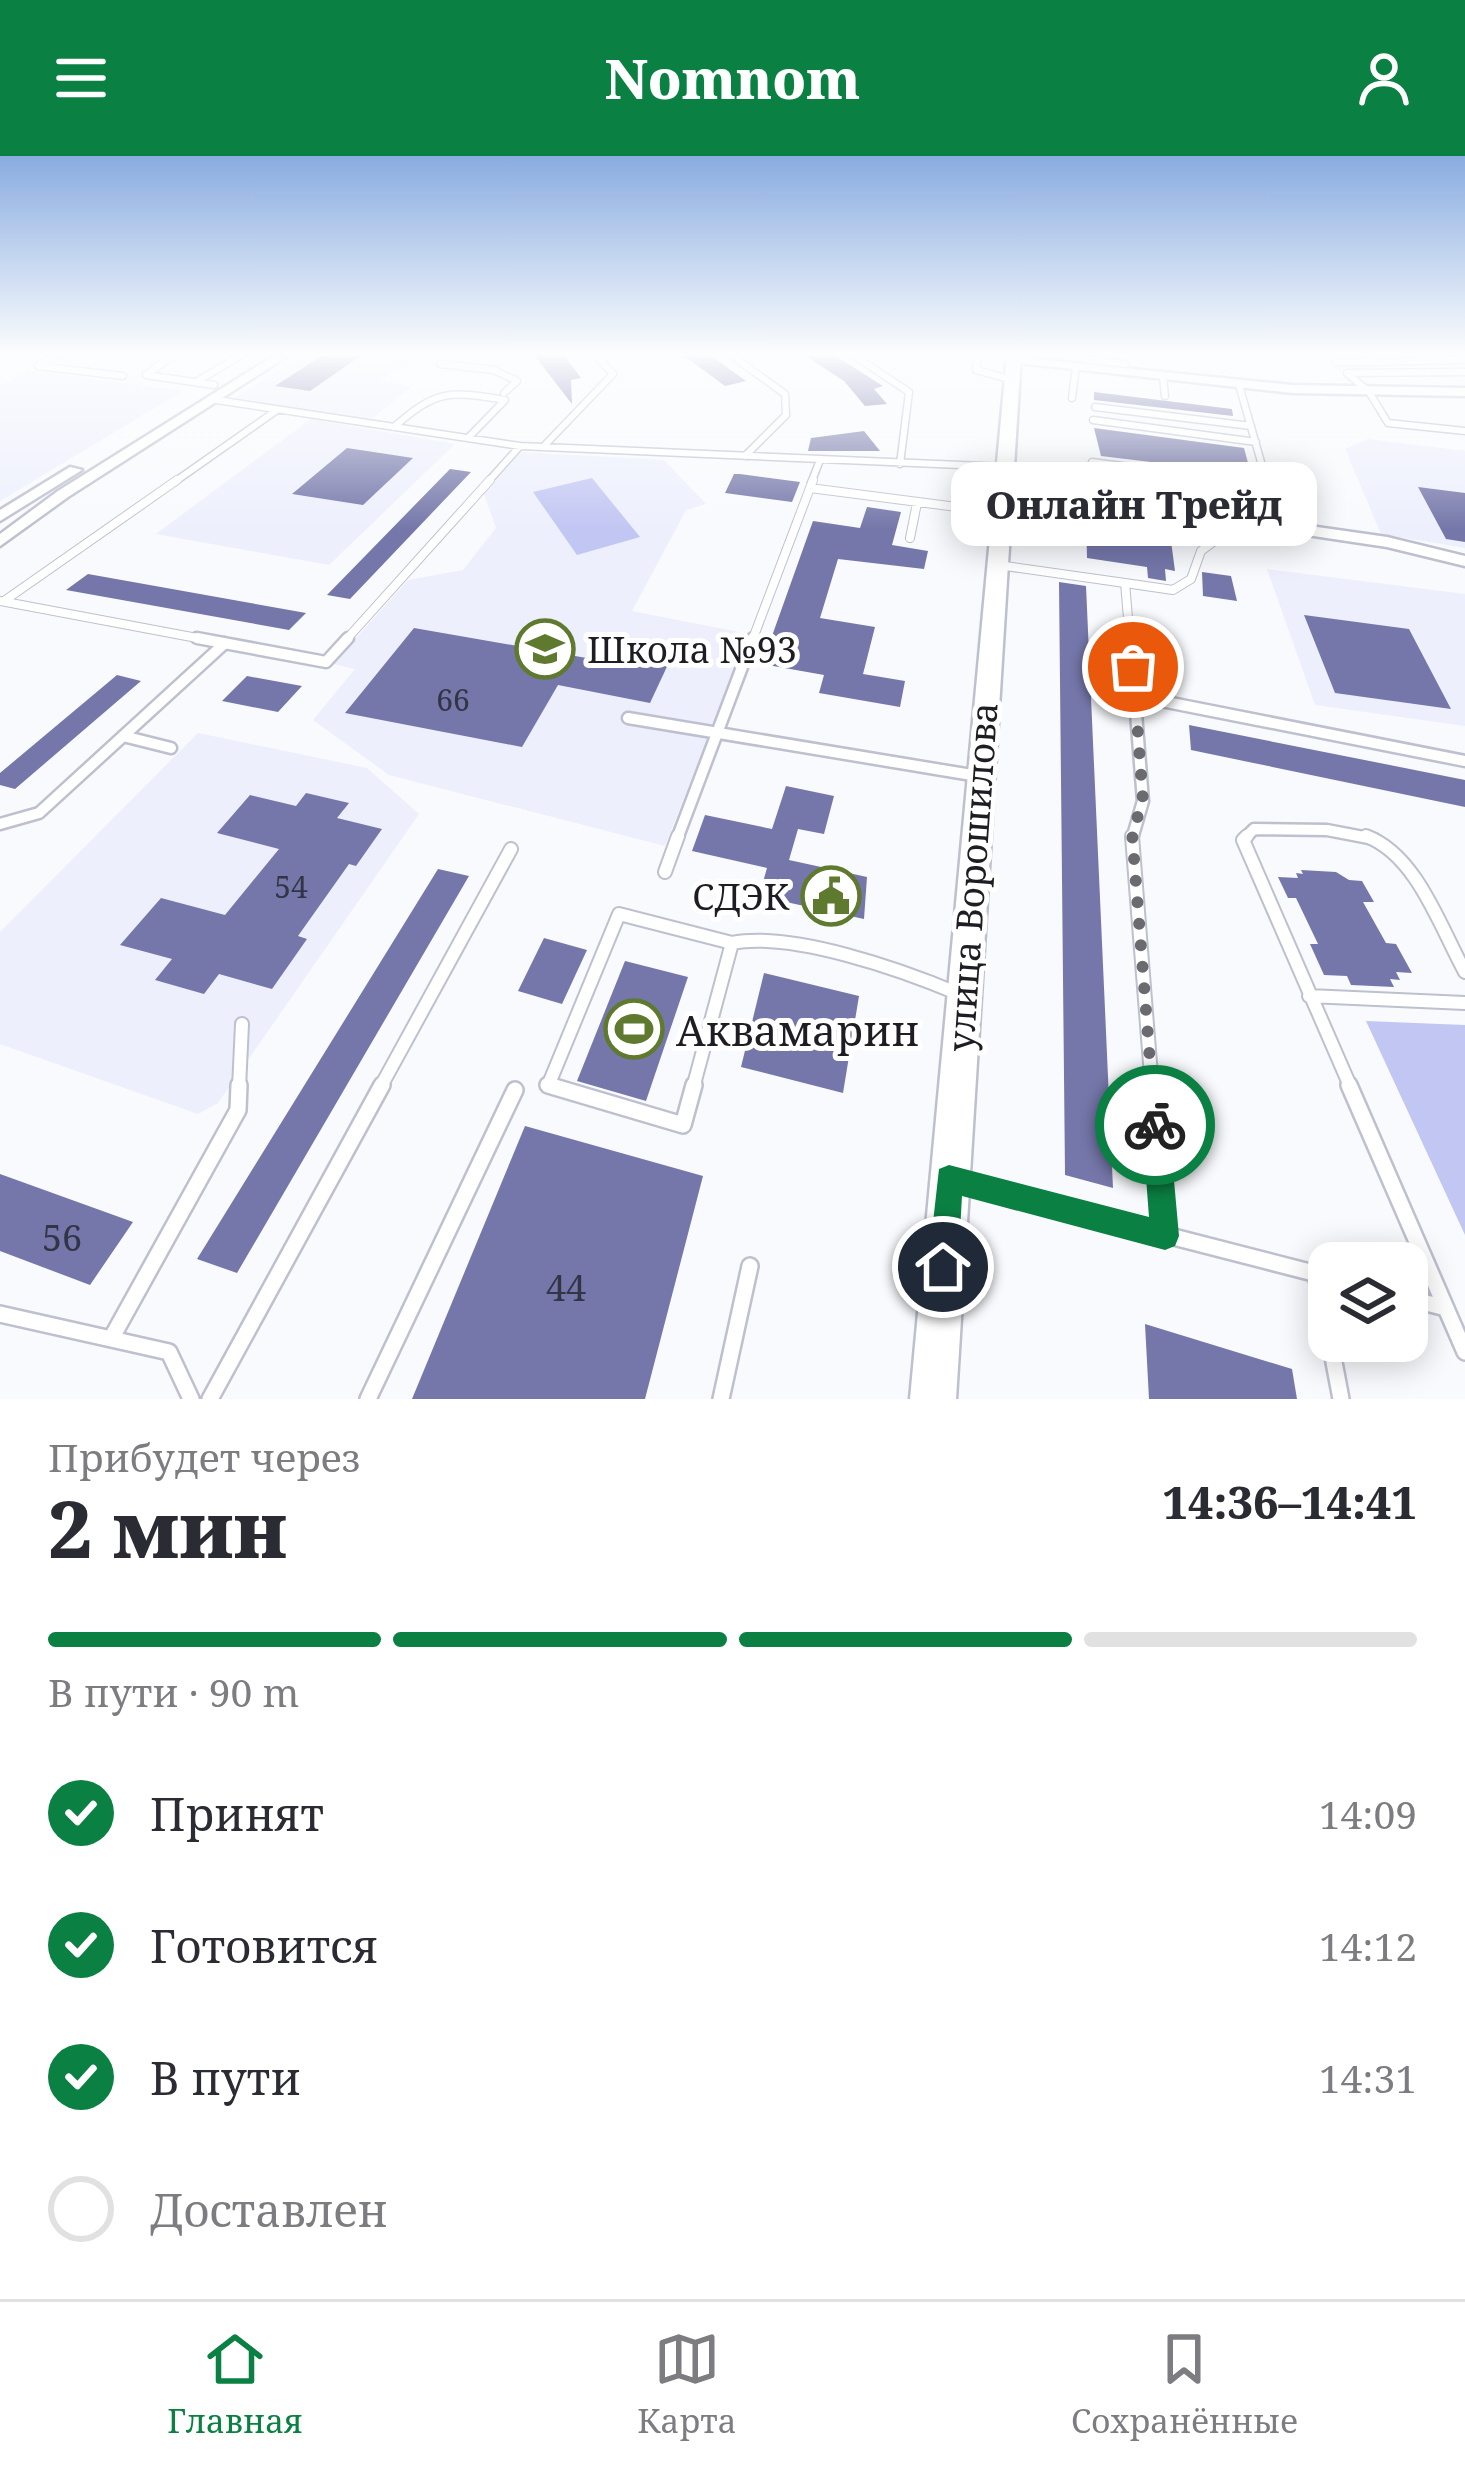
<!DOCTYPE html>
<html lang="ru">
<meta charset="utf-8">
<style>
body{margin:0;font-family:"Noto Serif",serif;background:#f2f2f3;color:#2b2b33;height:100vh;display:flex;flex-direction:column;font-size:45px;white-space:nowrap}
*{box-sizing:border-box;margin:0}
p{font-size:39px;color:#7c7c81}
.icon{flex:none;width:66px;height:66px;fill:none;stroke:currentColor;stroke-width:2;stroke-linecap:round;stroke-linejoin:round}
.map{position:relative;height:1243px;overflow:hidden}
.sheet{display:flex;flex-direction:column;background:#fff;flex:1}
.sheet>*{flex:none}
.buttons{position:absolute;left:1308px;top:1086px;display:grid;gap:24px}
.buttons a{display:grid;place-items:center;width:120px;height:120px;border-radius:24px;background:#fff;box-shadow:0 6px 30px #0003;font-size:60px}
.pin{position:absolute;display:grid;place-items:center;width:102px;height:102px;color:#fff;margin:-51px;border:6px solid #fff;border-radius:50%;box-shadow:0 3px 12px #0007}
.courier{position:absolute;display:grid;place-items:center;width:120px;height:120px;margin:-60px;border:9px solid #0b8043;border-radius:50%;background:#fff;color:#222;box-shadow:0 3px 15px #0007}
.bubble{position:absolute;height:84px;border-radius:24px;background:#fff;box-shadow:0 6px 30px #0003;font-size:39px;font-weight:800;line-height:84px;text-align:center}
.summary em{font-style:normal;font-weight:800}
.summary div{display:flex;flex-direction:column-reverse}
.summary{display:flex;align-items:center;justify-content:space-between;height:204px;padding:0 48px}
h1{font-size:78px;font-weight:800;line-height:90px}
.bar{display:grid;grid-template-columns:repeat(4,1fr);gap:18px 12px;align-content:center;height:144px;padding:0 48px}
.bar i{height:15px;border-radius:9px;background:#e1e1e2}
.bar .current{background:#0b8043}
.bar p{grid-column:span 4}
ol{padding:0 48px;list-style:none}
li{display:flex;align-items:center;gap:36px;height:132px}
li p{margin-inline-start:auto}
li .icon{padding:12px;border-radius:50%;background:#0b8043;color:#fff;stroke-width:4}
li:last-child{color:#7c7c81}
li i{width:66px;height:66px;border:6px solid #e1e1e2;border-radius:50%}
header{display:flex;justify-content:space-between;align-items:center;height:156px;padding:0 48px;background:#0b8043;color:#fff;font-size:54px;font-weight:800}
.menu{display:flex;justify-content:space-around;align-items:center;height:168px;border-top:3px solid #e1e1e2;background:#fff;font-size:33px;color:#7c7c81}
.menu a{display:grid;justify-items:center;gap:6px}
.menu .current{color:#0b8043}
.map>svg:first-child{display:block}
.built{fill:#edeffd}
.green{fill:#c2c6f3}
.building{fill:#7577aa}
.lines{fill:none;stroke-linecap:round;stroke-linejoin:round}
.service-far4-casing{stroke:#bec0cf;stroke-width:9}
.service-far3-casing{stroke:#bec0cf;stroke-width:10}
.service-far2-casing{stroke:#bec0cf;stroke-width:15}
.service-far1-casing{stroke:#bec0cf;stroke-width:16}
.service-casing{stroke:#bec0cf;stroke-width:20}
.minor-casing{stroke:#bec0cf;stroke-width:5}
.secondary-casing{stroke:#bec0cf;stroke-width:5}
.service-far4{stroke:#fff;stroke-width:6}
.service-far3{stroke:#fff;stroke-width:8}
.service-far2{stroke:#fff;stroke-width:10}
.service-far1{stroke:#fff;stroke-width:12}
.service{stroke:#fff;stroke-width:15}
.minor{fill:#fff;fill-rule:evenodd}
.secondary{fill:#fff;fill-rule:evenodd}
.route{fill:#0b8043}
.done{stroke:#6a6a6f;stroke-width:12;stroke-dasharray:0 21.6}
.labels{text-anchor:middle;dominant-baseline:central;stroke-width:10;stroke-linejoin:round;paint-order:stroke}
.number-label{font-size:30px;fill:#333445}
.poi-label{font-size:36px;fill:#1d1d23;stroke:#fff;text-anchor:start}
.street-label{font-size:36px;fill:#1d1d23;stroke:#fff}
.near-number-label{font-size:36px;fill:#333445}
.near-poi-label{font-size:42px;fill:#1d1d23;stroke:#fff;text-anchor:start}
</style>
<header><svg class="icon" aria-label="menu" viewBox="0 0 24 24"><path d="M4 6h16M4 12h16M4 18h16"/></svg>Nomnom<svg class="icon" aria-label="person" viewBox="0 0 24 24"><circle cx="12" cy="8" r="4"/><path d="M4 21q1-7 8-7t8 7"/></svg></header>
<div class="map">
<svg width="1465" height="1243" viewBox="0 0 1465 1243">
<rect width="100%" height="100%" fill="#f9fafd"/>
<path class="built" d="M 301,199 L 415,199 L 380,225 L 412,230 L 373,262 L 234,242 Z
M 29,214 L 183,235 L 0,345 L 0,229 Z
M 311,263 L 455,288 L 329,409 L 156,378 Z
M 1368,283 L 1465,295 L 1465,392 L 1381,378 L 1345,293 Z
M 521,296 L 664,304 L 706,348 L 686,354 L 632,455 L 749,478 L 665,690 L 389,619 L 313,564 L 355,513 L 333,508 L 408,424 L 463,414 L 496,372 L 484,338 Z
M 1267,413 L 1465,438 L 1465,570 L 1315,549 Z
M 198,577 L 367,612 L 419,658 L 218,947 L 198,958 L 0,888 L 0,776 Z"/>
<path class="green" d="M 592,322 L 640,381 L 577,399 L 533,336 Z
M 1366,865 L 1465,869 L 1465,1079 Z"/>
<path class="building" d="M 323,199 L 362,199 L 310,235 L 275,230 Z
M 534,199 L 564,199 L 581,222 L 571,224 L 572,248 Z
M 683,199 L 710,199 L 746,225 L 725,230 Z
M 804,199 L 834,199 L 883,230 L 874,233 L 887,248 L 865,250 L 844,225 Z
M 1094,236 L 1232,253 L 1233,260 L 1094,244 Z
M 1094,272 L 1244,292 L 1251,318 L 1101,300 Z
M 864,275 L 880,295 L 808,295 L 811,282 Z
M 347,292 L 413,302 L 363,349 L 292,338 Z
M 450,313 L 471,316 L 350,443 L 327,439 Z
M 1101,315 L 1255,336 L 1259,349 L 1101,327 Z
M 734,318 L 740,318 L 800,326 L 792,346 L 725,337 Z
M 1418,331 L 1465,337 L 1465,386 L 1446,383 Z
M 867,351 L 901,356 L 892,389 L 928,395 L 924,413 L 838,403 L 820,462 L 875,471 L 863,518 L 905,525 L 900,551 L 819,537 L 824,519 L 762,508 L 813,365 L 860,372 Z
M 1086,359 L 1169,370 L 1175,415 L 1165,413 L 1166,425 L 1148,422 L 1147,411 L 1087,402 Z
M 1202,416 L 1231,420 L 1237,445 L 1203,440 Z
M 88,418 L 306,457 L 289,474 L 66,434 Z
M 1059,426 L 1086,430 L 1113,1032 L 1065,1019 Z
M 1304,459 L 1409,473 L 1451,553 L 1335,537 Z
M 414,472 L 598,504 L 605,491 L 671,502 L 650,547 L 558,529 L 522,591 L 345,557 Z
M 117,519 L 141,525 L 15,633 L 0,629 L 0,617 Z
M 247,520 L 302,530 L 278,556 L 222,545 Z
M 1189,569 L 1465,624 L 1465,651 L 1191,594 Z
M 786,630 L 834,640 L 824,678 L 798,673 L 789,704 L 867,721 L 864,763 L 759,740 L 767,712 L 692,695 L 705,659 L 772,673 Z
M 306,637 L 349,647 L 337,662 L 382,673 L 356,710 L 349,708 L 298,780 L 307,783 L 272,833 L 219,818 L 204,838 L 155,824 L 172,803 L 120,789 L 161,742 L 225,759 L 279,693 L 217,677 L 250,639 L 296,650 Z
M 438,713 L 469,720 L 237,1117 L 197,1103 Z
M 1301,714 L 1336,716 L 1349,724 L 1362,725 L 1374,746 L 1363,746 L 1386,787 L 1396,788 L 1412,817 L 1396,816 L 1400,824 L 1390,823 L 1394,831 L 1351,829 L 1347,820 L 1324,819 L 1310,788 L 1318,788 L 1296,742 L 1288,742 L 1278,721 L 1298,722 L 1296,717 L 1303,718 Z
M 544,782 L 587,794 L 562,848 L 518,835 Z
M 625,805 L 688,821 L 646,945 L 577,925 Z
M 764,817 L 859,840 L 843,937 L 741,911 Z
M 525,970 L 703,1020 L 645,1243 L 412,1243 Z
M 0,1018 L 133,1066 L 90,1129 L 0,1095 Z
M 1145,1168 L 1292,1213 L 1297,1243 L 1149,1243 Z"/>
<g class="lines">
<defs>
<path id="service-far4" d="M 58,199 L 38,210 L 123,220
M 174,199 L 146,219 L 214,229
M 731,199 L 785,238 L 786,259 L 745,300
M 853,199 L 909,236 L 900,308
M 978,199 L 976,214 L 1013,224
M 1083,199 L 1083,203 L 1125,208
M 1367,199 L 1374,206 L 1465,204
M 1336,206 L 1374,206
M 440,208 L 494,214 L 517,225 L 504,237
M 1465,216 L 1347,217 L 1369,236 L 1388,267 L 1465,275
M 1163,221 L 1165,240
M 196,226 L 241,199
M 1239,229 L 1267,327
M 1072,242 L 1076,210
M 210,243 L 520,290 L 1007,311
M 1095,251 L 1251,270
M 1093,264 L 1256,286
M 394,271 C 437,233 450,235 505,244 L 468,282
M 543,291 L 613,218 L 595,199
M 1092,306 L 1251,327
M 173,327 L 277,254
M 487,327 L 520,290
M 811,327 L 820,304"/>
<path id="service-far3" d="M 1228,324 L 1269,329
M 810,332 L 1003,357
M 1001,372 L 1057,380
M 910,382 L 917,347
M 998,409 L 1125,427 L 1130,485
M 1125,427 L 1173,434 L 1191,423 L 1201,395 L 1217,383 L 1280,370 L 1267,324
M 0,445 L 213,485
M 4,445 L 177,324
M 345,485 L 490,324
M 752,485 L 813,324"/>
<path id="service-far2" d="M 197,482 L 326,506 L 348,482
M 1130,482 L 1143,645 L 1132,683
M 1136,540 L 1465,605
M 628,562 L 978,620
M 123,580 L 171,592
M 0,668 L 39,657 L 225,487
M 677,683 L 753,482
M 1244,683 L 1254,673 L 1327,674 L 1374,683"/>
<path id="service-far1" d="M 1132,680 L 1152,932
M 1247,680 L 1243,684 L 1351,932
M 1366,680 C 1417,699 1440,771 1465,816
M 665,716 L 678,680
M 732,787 C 792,775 902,814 959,838
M 1309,840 L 1465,847
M 239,932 L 242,868
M 380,932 L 511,693
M 556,932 L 548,930 L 619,758 L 732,787
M 693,932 L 732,787"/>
<path id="service" d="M 548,929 L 683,969 L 694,929
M 1152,929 L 1164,1080
M 1349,929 L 1465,1196
M 960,1026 L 1329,1121
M 1316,1118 L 1329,1182
M 1407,1142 L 1446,1152
M 0,1158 L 169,1196 L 191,1243
M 111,1183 L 238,954 L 239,929
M 1330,1185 L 1341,1243
M 210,1243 L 382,929
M 368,1243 L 515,934
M 721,1243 L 750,1110"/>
<path id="minor" d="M 275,199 L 289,199 L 68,341 L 0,390 L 0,378 L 58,335 Z
M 1014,201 L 1292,229 L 1465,232 L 1465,240 L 1292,237 L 1010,206 L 1008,204 Z
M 70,311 L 82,314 L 0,365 L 0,354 Z
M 1004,326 L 1387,381 L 1465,400 L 1465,410 L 1387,391 L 999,333 L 997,330 Z"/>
<path id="secondary" d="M 1007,199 L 1021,199 L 956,1243 L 910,1243 Z"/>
</defs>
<use href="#service-far4" class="service-far4-casing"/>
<use href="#service-far3" class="service-far3-casing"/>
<use href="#service-far2" class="service-far2-casing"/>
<use href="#service-far1" class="service-far1-casing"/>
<use href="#service" class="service-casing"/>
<use href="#minor" class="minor-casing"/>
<use href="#secondary" class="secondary-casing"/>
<use href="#service-far4" class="service-far4"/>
<use href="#service-far3" class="service-far3"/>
<use href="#service-far2" class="service-far2"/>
<use href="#service-far1" class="service-far1"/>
<use href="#service" class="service"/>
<use href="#minor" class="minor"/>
<use href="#secondary" class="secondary"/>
</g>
<linearGradient id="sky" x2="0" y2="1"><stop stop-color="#89ace0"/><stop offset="0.53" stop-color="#fcfdfe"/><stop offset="1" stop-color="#fcfdfe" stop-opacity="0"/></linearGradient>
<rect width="1465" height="373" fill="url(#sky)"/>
<path class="route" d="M 1155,956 L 1165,960 L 1169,969 L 1179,1080 L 1175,1090 L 1165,1094 L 962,1040 L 958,1111 L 953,1121 L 943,1126 L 932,1121 L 928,1111 L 939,1013 L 949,1009 L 1149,1061 L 1142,969 L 1146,960 Z"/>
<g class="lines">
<path class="done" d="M 1133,511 L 1143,645 L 1132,677 L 1155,969"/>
</g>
<defs>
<symbol id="school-ring" viewBox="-11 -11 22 22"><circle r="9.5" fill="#fff" stroke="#5f7a2e" stroke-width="1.5"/><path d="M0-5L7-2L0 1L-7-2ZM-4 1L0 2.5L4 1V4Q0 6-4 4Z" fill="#5f7a2e"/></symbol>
<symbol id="civic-ring" viewBox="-11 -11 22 22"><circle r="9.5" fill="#fff" stroke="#5f7a2e" stroke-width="1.5"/><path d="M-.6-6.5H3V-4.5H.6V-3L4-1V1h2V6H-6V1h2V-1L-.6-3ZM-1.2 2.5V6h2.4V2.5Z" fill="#5f7a2e"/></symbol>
<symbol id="stadium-ring" viewBox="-11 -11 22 22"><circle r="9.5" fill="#fff" stroke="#5f7a2e" stroke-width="1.5"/><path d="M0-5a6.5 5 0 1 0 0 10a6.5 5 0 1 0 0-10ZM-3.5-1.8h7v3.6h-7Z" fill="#5f7a2e"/></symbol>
</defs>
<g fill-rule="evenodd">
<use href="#school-ring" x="512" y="460" width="66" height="66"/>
<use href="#civic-ring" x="798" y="707" width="66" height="66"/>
<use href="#stadium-ring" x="601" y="840" width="66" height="66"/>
</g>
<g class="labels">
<g class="number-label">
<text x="453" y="543">66</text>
<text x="291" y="730">54</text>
</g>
<g class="poi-label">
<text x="587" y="493">Школа №93</text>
<text x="789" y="740" text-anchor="end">СДЭК</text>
</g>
<g class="street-label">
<text transform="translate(972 721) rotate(-86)">улица Ворошилова</text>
</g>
<g class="near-number-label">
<text x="62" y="1081">56</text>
<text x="566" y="1131">44</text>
</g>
<g class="near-poi-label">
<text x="676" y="873">Аквамарин</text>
</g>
</g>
</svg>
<div class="buttons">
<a><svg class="icon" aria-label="layers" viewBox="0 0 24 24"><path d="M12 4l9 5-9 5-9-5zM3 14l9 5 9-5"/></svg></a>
</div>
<div class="pin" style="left:1133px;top:511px;background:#ea580c"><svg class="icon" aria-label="bag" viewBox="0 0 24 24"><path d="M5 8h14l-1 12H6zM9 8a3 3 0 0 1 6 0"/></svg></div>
<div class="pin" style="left:943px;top:1111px;background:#1f2937"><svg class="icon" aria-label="home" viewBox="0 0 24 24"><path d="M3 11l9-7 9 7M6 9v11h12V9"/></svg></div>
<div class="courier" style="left:1155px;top:969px"><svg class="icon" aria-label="bike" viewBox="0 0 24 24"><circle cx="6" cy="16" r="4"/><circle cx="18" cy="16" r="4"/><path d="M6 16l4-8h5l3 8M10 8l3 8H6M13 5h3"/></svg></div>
<div class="bubble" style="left:951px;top:306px;width:366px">Онлайн Трейд</div>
</div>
<section class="sheet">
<div class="summary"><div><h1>2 мин</h1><p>Прибудет через</p></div><em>14:36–14:41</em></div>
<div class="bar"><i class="current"></i><i class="current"></i><i class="current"></i><i></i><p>В пути · 90 m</p></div>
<ol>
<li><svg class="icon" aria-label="check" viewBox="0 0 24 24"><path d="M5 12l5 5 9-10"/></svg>Принят<p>14:09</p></li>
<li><svg class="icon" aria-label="check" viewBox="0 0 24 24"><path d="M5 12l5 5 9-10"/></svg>Готовится<p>14:12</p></li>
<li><svg class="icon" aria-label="check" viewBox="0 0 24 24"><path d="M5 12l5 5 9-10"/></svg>В пути<p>14:31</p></li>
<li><i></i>Доставлен</li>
</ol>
</section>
<nav class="menu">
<a class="current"><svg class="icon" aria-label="home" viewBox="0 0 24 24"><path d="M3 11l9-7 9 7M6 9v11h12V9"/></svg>Главная</a>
<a><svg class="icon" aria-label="map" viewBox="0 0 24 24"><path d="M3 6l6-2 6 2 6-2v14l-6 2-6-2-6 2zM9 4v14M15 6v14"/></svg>Карта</a>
<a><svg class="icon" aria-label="saved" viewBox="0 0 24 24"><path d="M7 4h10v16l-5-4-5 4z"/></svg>Сохранённые</a>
</nav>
